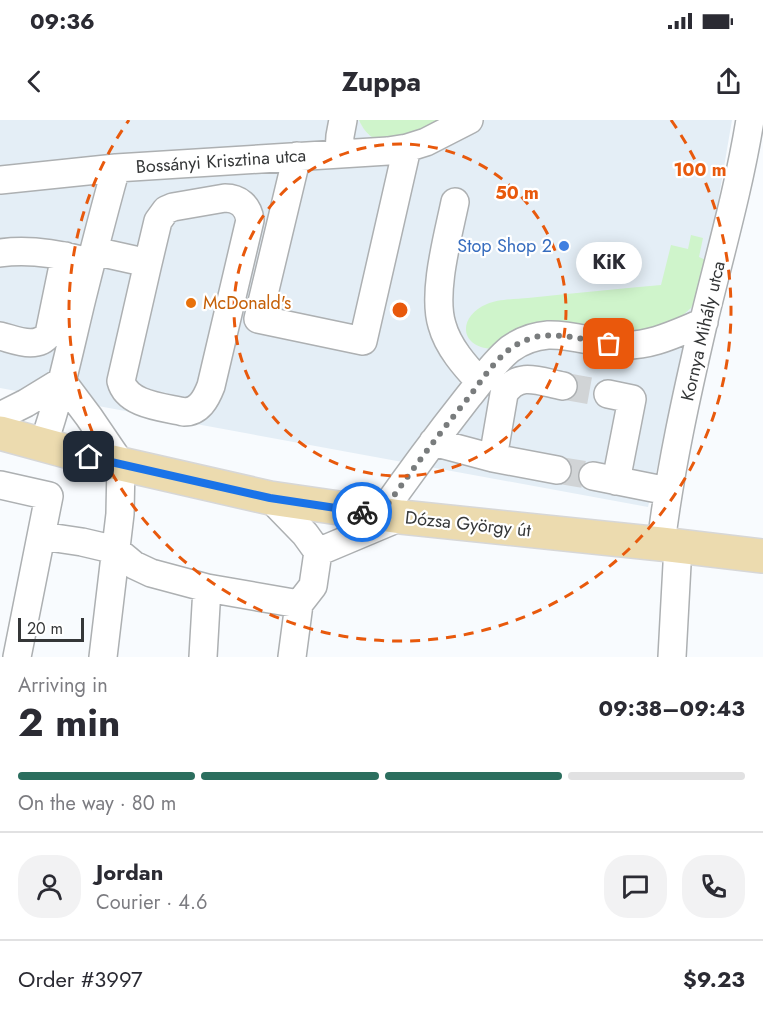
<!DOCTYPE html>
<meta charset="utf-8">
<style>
body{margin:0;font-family:Jost,sans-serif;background:#f2f2f3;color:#2b2b33;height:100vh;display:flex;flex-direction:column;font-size:22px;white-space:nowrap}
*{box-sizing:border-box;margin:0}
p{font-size:20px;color:#7c7c81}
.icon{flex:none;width:33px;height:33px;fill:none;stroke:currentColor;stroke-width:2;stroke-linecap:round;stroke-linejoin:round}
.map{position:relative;height:537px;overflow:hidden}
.side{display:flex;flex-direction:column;background:#fff;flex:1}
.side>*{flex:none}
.scale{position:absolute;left:18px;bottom:15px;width:66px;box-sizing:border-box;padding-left:6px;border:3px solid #353738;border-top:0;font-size:16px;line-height:21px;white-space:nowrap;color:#353738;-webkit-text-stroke:4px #fff;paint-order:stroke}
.pin{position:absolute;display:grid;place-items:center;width:51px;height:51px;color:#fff;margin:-26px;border-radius:12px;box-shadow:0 3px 9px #0006}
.courier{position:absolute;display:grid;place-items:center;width:60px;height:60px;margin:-30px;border:4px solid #1a73e8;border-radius:50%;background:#fff;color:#222;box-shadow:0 2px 8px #0007}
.bubble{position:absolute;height:42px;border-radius:21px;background:#fff;box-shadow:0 3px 15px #0003;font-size:20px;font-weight:700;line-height:42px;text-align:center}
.summary em{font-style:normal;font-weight:700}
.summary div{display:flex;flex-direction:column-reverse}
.summary{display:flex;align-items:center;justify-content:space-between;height:102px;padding:0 18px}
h1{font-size:39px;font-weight:700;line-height:45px}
.bar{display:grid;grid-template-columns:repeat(4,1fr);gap:9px 6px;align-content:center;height:72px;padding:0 18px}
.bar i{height:8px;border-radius:4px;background:#e1e1e2}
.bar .selected{background:#2b6e5e}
.bar p{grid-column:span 4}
.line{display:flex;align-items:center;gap:15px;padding:0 18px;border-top:2px solid #e1e1e2}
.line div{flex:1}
.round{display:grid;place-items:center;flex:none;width:63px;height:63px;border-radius:24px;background:#f2f2f3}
.status{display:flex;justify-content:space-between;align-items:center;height:42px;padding:0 30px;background:#fff;direction:ltr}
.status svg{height:16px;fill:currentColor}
header{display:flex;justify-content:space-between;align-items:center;height:78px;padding:0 18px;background:#fff;font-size:27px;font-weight:700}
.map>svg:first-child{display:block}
.built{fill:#e4eef6}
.green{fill:#cff4cb}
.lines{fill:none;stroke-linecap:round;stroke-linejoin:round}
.minor-tunnel{stroke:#d1d4d6;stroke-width:27;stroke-dasharray:27 14;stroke-linecap:butt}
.minor-casing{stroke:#adb0b2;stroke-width:30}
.major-casing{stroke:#d7d7d7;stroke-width:36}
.minor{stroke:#fff;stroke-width:27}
.major{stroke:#ecdbaf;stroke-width:33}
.done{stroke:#797c7d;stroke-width:6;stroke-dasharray:0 10.8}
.route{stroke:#1a73e8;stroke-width:8}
.ring{fill:none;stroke:#e8590c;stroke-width:3;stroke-dasharray:10 8}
.shop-dot{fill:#3f7fe0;stroke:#fff;stroke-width:2}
.food-dot{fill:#e8710a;stroke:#fff;stroke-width:2}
.labels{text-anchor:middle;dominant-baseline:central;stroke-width:4.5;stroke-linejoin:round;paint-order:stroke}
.street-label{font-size:18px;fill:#353738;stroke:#fff}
.shop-label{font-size:18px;fill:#366cbe;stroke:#fff;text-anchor:end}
.food-label{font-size:18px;fill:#c56008;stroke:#fff;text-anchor:start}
.centre{fill:#e8590c;stroke:#fff;stroke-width:3}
.ring-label{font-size:18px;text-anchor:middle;font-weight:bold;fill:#e8590c;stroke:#fff;stroke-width:4.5;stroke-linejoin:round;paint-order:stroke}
</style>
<div class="status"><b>09:36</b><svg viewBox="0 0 49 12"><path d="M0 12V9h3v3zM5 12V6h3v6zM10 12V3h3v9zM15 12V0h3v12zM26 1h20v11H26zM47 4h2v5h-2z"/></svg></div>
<header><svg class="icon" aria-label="back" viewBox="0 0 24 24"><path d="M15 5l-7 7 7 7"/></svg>Zuppa<svg class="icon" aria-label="share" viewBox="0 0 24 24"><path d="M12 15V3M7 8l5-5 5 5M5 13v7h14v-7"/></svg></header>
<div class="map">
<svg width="763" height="537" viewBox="0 0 763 537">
<rect width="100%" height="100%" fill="#f8fbfe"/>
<path class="built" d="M 0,0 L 359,0 L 365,10 L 369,15 L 436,2 L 437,0 L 732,0 L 708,141 L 697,177 L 648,387 L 0,268 Z"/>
<path class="green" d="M 359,0 L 437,0 C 435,2 432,6 430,7 C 422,12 382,22 374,18 C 367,15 362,7 359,0 Z
M 691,115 L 703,118 L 699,137 L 708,141 L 697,177 L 691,188 L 667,209 L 493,229 C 458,227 458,196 487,184 C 498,179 517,179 528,178 C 573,173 617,169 661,165 L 671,125 L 688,129 Z"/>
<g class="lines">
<path class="minor-tunnel" d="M 563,266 L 608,274
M 557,350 L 593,356"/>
<defs>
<path id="minor" d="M 339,33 L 340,16 L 343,0
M 297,36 L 258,199 L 363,221 L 407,28
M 0,60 L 116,48 L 388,31 L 407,28 L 426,22 L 469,0
M 455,82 C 448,116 432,173 442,205 C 448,227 465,246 480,262
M 94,131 L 148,143 L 121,261 C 127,285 163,287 184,292 C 199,292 206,279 211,266 L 250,100 C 248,86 239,78 225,78 L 173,87 L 166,90 L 158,101 L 148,143
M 0,133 C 28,129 54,133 81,140
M 0,216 C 16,220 37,230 49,214 L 65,136
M 62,261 L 89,297 L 121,344 L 120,394 L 103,537
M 608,274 L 632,279 L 616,361
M 0,296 L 26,283 L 62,261
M 433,322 L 493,338 L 557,350
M 43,325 C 60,277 70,227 82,178 C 93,134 104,91 116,48
M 493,338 L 504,274 C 518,250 541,262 563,266
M 593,356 L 668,371
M 0,365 L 49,376 L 17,537
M 270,378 L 305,414 L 318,432 L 313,466 L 299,484 L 292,537
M 381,394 C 409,354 438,315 468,277 C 481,261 494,242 510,229 C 521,221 535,216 548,215 C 573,214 597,224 621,225 C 650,227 677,213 704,202
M 42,416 L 82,422 L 116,430 L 134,445 L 151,453 L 207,468 L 299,484
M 661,424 C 670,349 687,273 704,200 C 720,134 739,68 750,0
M 318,432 L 401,397
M 203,537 L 207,468
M 672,537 L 678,426"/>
<path id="major" d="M 0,313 L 73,333 L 270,378 L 401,397 L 661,424 L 763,436"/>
</defs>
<use href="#minor" class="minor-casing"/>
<use href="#major" class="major-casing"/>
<use href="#minor" class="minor"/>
<use href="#major" class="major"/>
</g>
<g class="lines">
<path class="done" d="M 362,392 L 381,394 C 409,354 438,315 469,277 C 482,260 494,241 511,228 C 517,224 524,221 531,218 C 557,211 583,220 609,224"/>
<path class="route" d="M 89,337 L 270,378 L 362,392"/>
</g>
<g class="ring">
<circle cx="400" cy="190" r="166"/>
<path d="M671 0A331 331 0 1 1 129 0"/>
</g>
<circle class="shop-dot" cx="564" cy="126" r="6"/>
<circle class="food-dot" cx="191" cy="183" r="6"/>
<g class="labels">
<g class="street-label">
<text transform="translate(221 41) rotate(-4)">Bossányi Krisztina utca</text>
<text transform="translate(703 211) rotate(-77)">Kornya Mihály utca</text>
<text transform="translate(468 404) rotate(6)">Dózsa György út</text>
</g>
<g class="shop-label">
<text x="552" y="126">Stop Shop 2</text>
</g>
<g class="food-label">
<text x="203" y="183">McDonald's</text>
</g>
</g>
<circle cx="400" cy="190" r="9" class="centre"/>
<g class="ring-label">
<text x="700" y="56">100 m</text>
<text x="517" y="79">50 m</text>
</g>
</svg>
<div class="scale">20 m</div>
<div class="pin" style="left:609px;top:224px;background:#ea580c"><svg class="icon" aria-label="bag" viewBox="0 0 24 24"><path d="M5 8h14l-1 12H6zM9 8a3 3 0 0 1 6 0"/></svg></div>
<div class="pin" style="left:89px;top:337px;background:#1f2937"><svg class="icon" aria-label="home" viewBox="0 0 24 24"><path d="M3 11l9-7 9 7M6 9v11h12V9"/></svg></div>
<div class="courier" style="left:362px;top:392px"><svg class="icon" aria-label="bike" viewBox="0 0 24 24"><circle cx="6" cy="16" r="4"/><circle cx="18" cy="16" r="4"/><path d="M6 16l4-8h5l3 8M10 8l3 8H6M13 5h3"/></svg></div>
<div class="bubble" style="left:576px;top:122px;width:66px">KiK</div>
</div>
<section class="side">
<div class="summary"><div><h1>2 min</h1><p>Arriving in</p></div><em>09:38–09:43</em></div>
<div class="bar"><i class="selected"></i><i class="selected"></i><i class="selected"></i><i></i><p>On the way · 80 m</p></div>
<div class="line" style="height:108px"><a class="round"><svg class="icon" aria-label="person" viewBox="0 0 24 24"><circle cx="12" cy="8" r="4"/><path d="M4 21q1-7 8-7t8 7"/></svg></a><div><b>Jordan</b><p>Courier · 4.6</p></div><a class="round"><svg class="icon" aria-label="chat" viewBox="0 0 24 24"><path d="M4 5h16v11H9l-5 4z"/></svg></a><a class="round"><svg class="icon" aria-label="phone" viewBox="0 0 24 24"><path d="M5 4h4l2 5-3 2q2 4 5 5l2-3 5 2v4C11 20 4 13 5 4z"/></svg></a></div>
<div class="line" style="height:78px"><div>Order #3997</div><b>$9.23</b></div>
</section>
